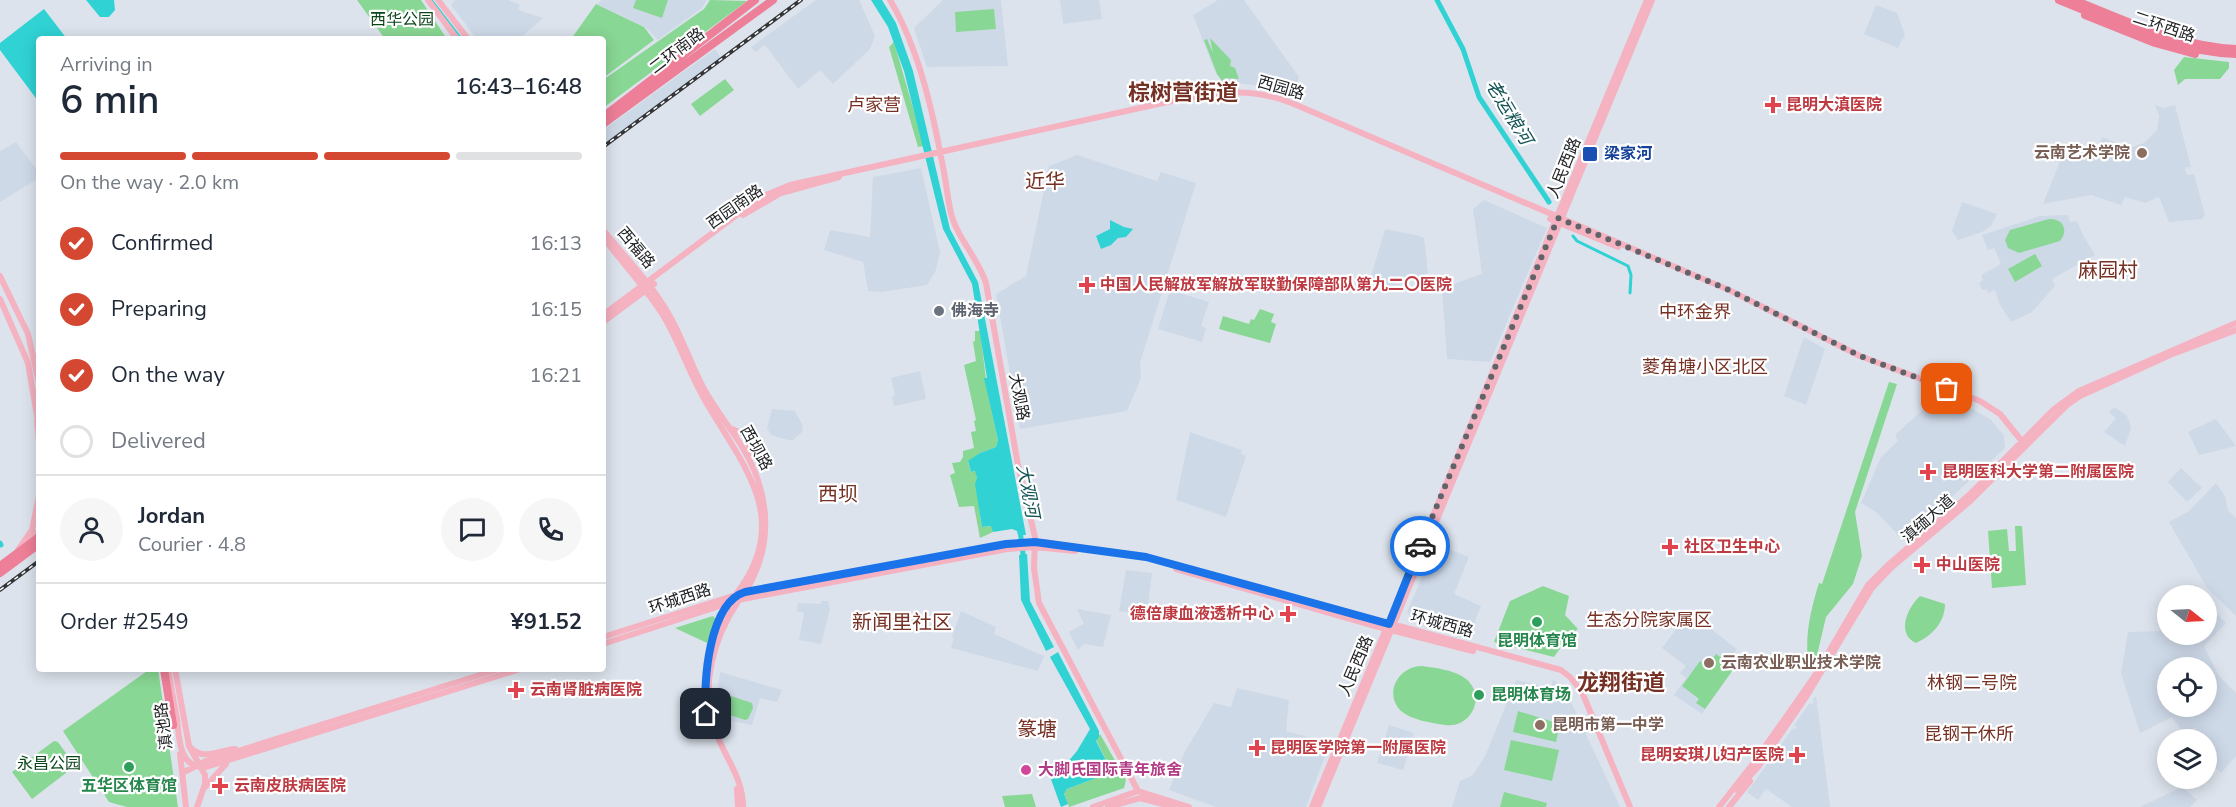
<!DOCTYPE html>
<meta charset="utf-8">
<style>
body{margin:0;font-family:"Nunito Sans","Noto Sans SC",sans-serif;background:#f6f6f7;color:#1f2937;height:100vh;display:flex;flex-direction:column;font-size:22px;white-space:nowrap}
*{box-sizing:border-box;margin:0}
p{font-size:20px;color:#747a83}
.icon{flex:none;width:33px;height:33px;fill:none;stroke:currentColor;stroke-width:2;stroke-linecap:round;stroke-linejoin:round}
.map{position:relative;flex:1;overflow:hidden}
.sheet{position:absolute;left:36px;top:36px;width:570px;height:636px;display:flex;flex-direction:column;background:#fff;border-radius:6px;box-shadow:0 3px 15px #0003}
.sheet>*{flex:none}
.needle{width:39px;rotate:108deg}
.tools{position:absolute;left:2157px;top:585px;display:grid;gap:12px}
.tools a{display:grid;place-items:center;width:60px;height:60px;border-radius:50%;background:#fff;box-shadow:0 3px 15px #0003;font-size:30px}
.pin{position:absolute;display:grid;place-items:center;width:51px;height:51px;color:#fff;margin:-26px;border-radius:12px;box-shadow:0 3px 9px #0006}
.courier{position:absolute;display:grid;place-items:center;width:60px;height:60px;margin:-30px;border:4px solid #1a73e8;border-radius:50%;background:#fff;color:#222;box-shadow:0 2px 8px #0007}
.overview em{font-style:normal;font-weight:600}
.overview div{display:flex;flex-direction:column-reverse}
.overview{display:flex;align-items:center;justify-content:space-between;height:102px;padding:0 24px}
h1{font-size:39px;font-weight:600;line-height:45px}
.bar{display:grid;grid-template-columns:repeat(4,1fr);gap:9px 6px;align-content:center;height:72px;padding:0 24px}
.bar i{height:8px;border-radius:4px;background:#e0e1e3}
.bar .current{background:#d44832}
.bar p{grid-column:span 4}
.line{display:flex;align-items:center;gap:15px;padding:0 24px;border-top:2px solid #e0e1e3}
.line div{flex:1}
.round{display:grid;place-items:center;flex:none;width:63px;height:63px;border-radius:32px;background:#f6f6f7}
ol{padding:0 24px;list-style:none}
li{display:flex;align-items:center;gap:18px;height:66px}
li p{margin-inline-start:auto}
li .icon{padding:6px;border-radius:50%;background:#d44832;color:#fff;stroke-width:4}
li:last-child{color:#747a83}
li i{width:33px;height:33px;border:3px solid #e0e1e3;border-radius:50%}
.map>svg:first-child{display:block}
.built{fill:#ced9e8;fill-rule:evenodd}
.green{fill:#89d794}
.water{fill:#30d2d4}
.lines{fill:none;stroke-linecap:round;stroke-linejoin:round}
.stream{stroke:#30d2d4;stroke-width:1.5}
.canal{stroke:#30d2d4;stroke-width:3}
.river{stroke:#30d2d4;stroke-width:5}
.major{stroke:#f5b2c1;stroke-width:6}
.highway{stroke:#ee7f98;stroke-width:8}
.rail-casing{stroke:#333539;stroke-width:4}
.rail{stroke:#fff;stroke-width:1.5;stroke-dasharray:4.5;stroke-linecap:butt}
.done{stroke:#606469;stroke-width:6;stroke-dasharray:0 10.8}
.route{stroke:#1a73e8;stroke-width:8}
.health-dot{fill:#e0444e;stroke:#fff;stroke-width:2}
.education-dot{fill:#8d6e63;stroke:#fff;stroke-width:2}
.transit-dot{fill:#1a4fb4;stroke:#fff;stroke-width:2}
.worship-dot{fill:#6b7280;stroke:#fff;stroke-width:2}
.leisure-dot{fill:#2e9e5b;stroke:#fff;stroke-width:2}
.hotel-dot{fill:#d1479c;stroke:#fff;stroke-width:2}
.labels{text-anchor:middle;dominant-baseline:central;stroke-width:4.5;stroke-linejoin:round;paint-order:stroke}
.park-label{font-size:16px;fill:#0a461a;stroke:#fff}
.street-label{font-size:16px;fill:#1d1f22;stroke:#fff}
.health-label{font-size:16px;font-weight:bold;fill:#be3a42;stroke:#fff;text-anchor:start}
.education-label{font-size:16px;font-weight:bold;fill:#785e54;stroke:#fff;text-anchor:start}
.transit-label{font-size:16px;font-weight:bold;fill:#164399;stroke:#fff;text-anchor:start}
.worship-label{font-size:16px;font-weight:bold;fill:#5b616d;stroke:#fff;text-anchor:start}
.leisure-label{font-size:16px;font-weight:bold;fill:#27864d;stroke:#fff}
.hotel-label{font-size:16px;font-weight:bold;fill:#b23c85;stroke:#fff;text-anchor:start}
.neighbourhood-label{font-size:18px;fill:#763125;stroke:#fff}
.water-label{font-size:18px;font-style:italic;fill:#145455;stroke:#fff}
.quarter-label{font-size:20px;fill:#763125;stroke:#fff}
.district-label{font-size:22px;font-weight:bold;fill:#763125;stroke:#fff}
</style>
<div class="map">
<svg width="2236" height="807" viewBox="0 0 2236 807">
<rect width="100%" height="100%" fill="#dce3ec"/>
<path class="built" d="M 455,0 L 508,0 L 520,5 L 518,10 L 543,18 L 519,39 L 477,39 L 451,5 Z
M 602,0 L 707,0 L 702,8 L 658,40 L 645,27 L 597,4 Z
M 816,0 L 859,0 L 875,36 L 870,49 L 833,84 L 820,70 L 798,89 L 765,45 L 755,52 L 751,47 Z
M 943,0 L 1001,0 L 1008,66 L 927,67 L 914,28 Z
M 1060,0 L 1099,0 L 1102,19 L 1063,24 Z
M 1218,0 L 1244,0 L 1299,77 L 1293,95 L 1262,86 L 1227,82 L 1216,74 L 1193,15 Z
M 1876,5 L 1897,13 L 1905,35 L 1898,48 L 1864,34 Z
M 715,49 L 723,61 L 603,149 L 603,130 Z
M 2155,105 L 2163,108 L 2175,105 L 2191,167 L 2185,168 L 2187,175 L 2194,174 L 2205,215 L 2202,219 L 2169,222 L 2159,197 L 2145,203 L 2125,197 L 2121,205 L 2091,195 L 2043,204 L 2066,146 L 2095,158 L 2102,137 L 2129,148 L 2144,143 L 2157,130 L 2159,116 Z
M 16,142 L 39,173 L 39,178 L 0,202 L 0,151 Z
M 1077,155 L 1157,181 L 1161,172 L 1196,183 L 1140,363 L 1141,378 L 1127,411 L 1020,429 L 996,294 L 1026,276 L 1049,166 Z
M 921,168 L 940,252 L 936,270 L 927,285 L 882,292 L 868,291 L 863,262 L 824,250 L 830,230 L 870,237 L 873,177 Z
M 1484,200 L 1547,228 L 1490,362 L 1447,359 L 1442,288 L 1482,274 L 1473,209 Z
M 1962,202 L 1997,214 L 1991,226 L 1982,232 L 1958,240 L 1952,231 Z
M 2068,215 L 2070,222 L 2077,221 L 2083,235 L 2095,255 L 2052,279 L 2055,286 L 2032,312 L 2011,322 L 2000,305 L 1995,290 L 1988,293 L 1987,289 L 1982,290 L 1979,283 L 1983,280 L 1981,275 L 2001,264 L 1994,248 L 1988,250 L 1982,235 L 2040,216 Z
M 1385,229 L 1420,236 L 1424,238 L 1428,273 L 1394,287 L 1370,280 Z
M 1170,290 L 1209,302 L 1201,326 L 1206,328 L 1202,342 L 1158,329 Z
M 1804,337 L 1825,349 L 1806,405 L 1784,396 Z
M 920,371 L 926,399 L 894,406 L 892,396 L 895,395 L 891,378 Z
M 1934,395 L 1972,409 L 1990,419 L 2004,435 L 2005,448 L 1904,541 L 1876,512 L 1861,503 L 1881,457 L 1898,441 L 1895,435 L 1932,401 Z
M 2114,407 L 2126,415 L 2129,420 L 2131,428 L 2125,446 L 2104,432 L 2116,418 L 2109,412 Z
M 772,409 L 795,411 L 803,426 L 802,432 L 793,440 L 788,440 L 771,435 L 767,428 Z
M 2216,419 L 2236,446 L 2199,455 L 2188,432 Z
M 1190,432 L 1242,450 L 1241,454 L 1246,456 L 1226,517 L 1176,500 Z
M 2181,468 L 2202,488 L 2187,502 L 2168,482 Z
M 2216,483 L 2225,496 L 2228,510 L 2236,518 L 2236,616 L 2207,588 L 2169,522 L 2189,511 Z
M 1436,544 L 1469,557 L 1454,594 L 1481,606 L 1469,636 L 1413,621 L 1407,612 Z
M 1126,570 L 1152,573 L 1147,615 L 1119,611 Z
M 821,601 L 828,601 L 830,609 L 821,644 L 799,640 L 804,613 L 797,611 L 798,603 L 821,604 Z
M 2207,604 L 2226,623 L 2204,646 L 2219,676 L 2236,693 L 2236,756 L 2221,773 L 2207,759 L 2206,740 L 2199,739 L 2196,728 L 2182,731 L 2172,717 L 2140,733 L 2121,673 L 2128,632 L 2164,631 L 2173,636 L 2206,634 ZM 2168,668 L 2206,668 L 2206,706 L 2168,706 Z
M 1077,609 L 1111,615 L 1103,647 L 1084,644 L 1078,650 L 1069,632 L 1084,624 Z
M 961,611 L 996,627 L 994,634 L 1044,656 L 1038,671 L 951,648 L 954,638 L 952,637 Z
M 1689,612 L 1737,649 L 1733,655 L 1737,660 L 1734,668 L 1702,714 L 1674,695 L 1686,678 L 1680,673 L 1686,666 L 1662,648 Z
M 720,672 L 782,690 L 777,702 L 760,698 L 752,725 L 722,719 L 716,703 Z
M 1516,680 L 1551,688 L 1553,680 L 1565,689 L 1620,807 L 1452,807 L 1460,781 L 1473,775 L 1486,754 Z
M 1237,688 L 1289,700 L 1286,731 L 1330,743 L 1306,807 L 1216,807 L 1169,790 L 1184,753 L 1214,703 L 1231,707 Z
M 1816,696 L 1830,807 L 1792,807 L 1766,789 L 1758,800 L 1747,792 L 1793,728 L 1795,729 L 1797,727 L 1794,725 L 1810,703 L 1814,704 L 1813,699 Z
M 1389,725 L 1414,733 L 1403,770 L 1377,763 Z
M 2182,787 L 2197,800 L 2190,807 L 2140,807 Z"/>
<path class="green" d="M 357,0 L 421,0 L 447,39 L 385,39 Z
M 636,0 L 668,0 L 662,18 L 633,8 Z
M 710,0 L 747,1 L 603,108 L 603,80 L 704,9 Z
M 596,4 L 644,27 L 654,40 L 603,78 L 603,39 L 571,39 Z
M 994,9 L 996,29 L 956,32 L 955,12 Z
M 1210,38 L 1231,60 L 1230,66 L 1235,68 L 1239,79 L 1225,78 L 1222,81 L 1217,74 L 1204,40 L 1207,39 L 1213,53 Z
M 894,42 L 924,146 L 918,147 L 889,47 Z
M 2184,57 L 2229,62 L 2229,68 L 2220,79 L 2185,79 L 2178,85 L 2174,70 Z
M 725,79 L 734,90 L 700,116 L 691,104 Z
M 2049,219 C 2063,218 2069,230 2060,241 L 2019,253 L 2008,248 L 2005,240 L 2010,230 Z
M 2035,254 L 2042,266 L 2015,282 L 2008,269 Z
M 1260,309 L 1274,314 L 1271,322 L 1276,324 L 1270,343 L 1219,329 L 1223,316 L 1249,324 L 1251,319 L 1254,320 Z
M 975,331 L 980,331 L 988,395 L 998,440 L 996,447 L 980,453 L 968,462 L 971,472 L 976,471 C 979,488 978,508 982,527 L 992,526 L 993,532 L 980,538 L 974,506 L 959,507 L 950,475 L 955,473 L 952,463 L 960,462 L 963,457 L 963,451 L 974,448 L 971,432 L 976,431 L 974,421 L 976,420 L 964,365 L 976,361 L 973,342 L 975,341 Z
M 1889,382 L 1897,384 L 1855,512 L 1862,556 L 1853,584 L 1826,617 L 1814,668 L 1809,668 C 1804,638 1810,612 1819,583 L 1822,584 Z
M 2015,526 L 2022,526 L 2026,585 L 1992,588 L 1988,531 L 2007,529 L 2009,551 L 2016,551 Z
M 1543,586 L 1569,596 L 1565,615 L 1578,629 L 1565,638 L 1568,642 L 1561,647 L 1554,657 L 1494,642 L 1510,601 Z
M 1920,596 L 1945,604 C 1945,622 1932,636 1916,643 C 1896,634 1907,608 1920,596 Z
M 713,616 L 716,619 L 707,643 L 675,628 Z
M 1716,654 L 1735,667 L 1705,709 L 1696,703 L 1699,699 L 1682,686 L 1700,661 L 1707,666 Z
M 1422,666 C 1435,668 1456,670 1466,679 C 1487,696 1471,729 1445,725 C 1432,723 1411,720 1401,711 C 1383,693 1399,666 1422,666 Z
M 150,669 L 158,669 L 178,807 L 127,807 L 109,802 L 63,731 Z
M 731,696 L 752,703 L 753,708 L 748,719 L 745,720 L 724,713 L 723,708 L 726,699 Z
M 1518,711 L 1560,724 L 1556,742 L 1513,732 Z
M 1100,734 L 1126,780 L 1124,788 L 1069,807 L 1064,794 L 1067,789 L 1112,772 L 1096,740 Z
M 1511,740 L 1559,750 L 1552,781 L 1504,770 Z
M 54,741 L 58,742 L 75,766 L 32,799 L 12,772 Z
M 1504,792 L 1547,803 L 1546,807 L 1500,807 Z
M 1032,794 L 1036,807 L 1005,807 L 1002,796 Z"/>
<path class="water" d="M 86,0 L 114,0 L 115,10 L 109,17 L 100,17 Z
M 871,0 L 882,0 L 896,23 L 913,71 L 950,229 L 978,282 L 1026,535 L 1018,535 L 1017,531 L 1012,529 L 993,532 L 991,526 L 982,527 L 975,484 L 977,478 L 975,471 L 971,472 L 968,461 L 980,453 L 996,447 L 998,440 L 984,378 L 987,378 L 972,284 L 943,229 L 904,71 L 888,27 Z
M 44,9 L 67,39 L 39,39 L 38,101 L 0,50 L 0,43 Z
M 1110,220 L 1124,227 L 1133,229 L 1126,237 L 1118,238 L 1111,245 L 1101,249 L 1096,236 L 1110,229 Z
M 1027,554 L 1030,601 L 1054,647 L 1046,651 L 1021,600 L 1019,555 Z
M 1058,652 L 1099,731 L 1099,737 L 1096,741 L 1112,772 L 1067,789 L 1064,794 L 1068,804 L 1061,807 L 1048,771 L 1066,764 L 1077,751 L 1090,729 L 1050,657 Z"/>
<g class="lines">
<path class="stream" d="M 432,0 L 462,39
M 38,169 L 39,170"/>
<path class="canal" d="M 1573,236 L 1577,241 L 1628,266 L 1631,275 L 1630,293"/>
<path class="river" d="M 1437,0 L 1463,49 L 1479,97 L 1549,202
M 1020,530 L 1024,562
M 0,543 L 1,545"/>
<path class="major" d="M 428,0 L 457,39
M 438,0 L 468,39
M 890,0 C 918,47 932,108 942,162 C 946,179 947,196 951,213 C 957,238 978,258 986,283 L 1018,465 L 1035,537 L 1034,568 L 1039,603 L 1138,791
M 743,215 L 781,193 L 839,177
M 1550,219 L 1618,247
M 603,230 C 625,257 650,282 668,313 C 682,336 690,363 703,387 C 714,408 729,426 741,445 C 770,491 775,545 745,592
M 603,237 C 623,264 647,289 664,317 C 679,342 688,370 702,395 C 739,462 796,517 736,594
M 0,276 L 28,334 L 39,383
M 0,299 L 28,363 L 39,427
M 603,315 L 750,205 L 766,195 L 790,185 L 1181,99 C 1221,91 1256,88 1294,104 L 1729,290 L 1860,356 L 1980,401 L 2000,414 L 2025,445
M 603,322 L 654,284
M 37,422 L 39,441
M 732,429 L 741,433 L 751,431
M 748,455 L 750,440
M 29,538 L 39,531
M 18,550 L 32,530 L 39,496
M 1176,569 L 1375,626 L 1473,651
M 739,600 C 713,638 699,689 716,733 C 726,759 743,778 743,807
M 603,637 L 745,592 L 1006,544 L 1043,542 L 1146,557 L 1561,670 L 1570,677 L 1582,692 L 1630,807
M 603,644 L 738,600 L 1007,549 L 1035,547 L 1075,551
M 708,662 L 717,628 L 728,605
M 168,669 L 177,720
M 175,669 L 189,746 L 205,775 L 205,784 L 197,807
M 177,718 C 179,739 179,769 206,767 L 520,669
M 191,748 C 202,761 220,750 235,749
M 180,754 L 186,807
M 186,771 L 206,761 L 499,669
M 205,787 L 226,764
M 737,789 L 738,807
M 1737,790 L 1758,767 L 1806,697 L 1872,588 L 1891,568 L 1968,503 L 2067,405 L 2080,396 L 2170,355 L 2236,330
M 1093,807 L 1138,791 L 1189,807
M 1108,807 L 1140,798 L 1174,807
M 1312,807 L 1647,0
M 1318,807 L 1652,0
M 1719,807 L 1752,765 L 1814,677 L 1868,585 L 1888,565 L 1969,495 L 2053,410 L 2079,391 L 2236,323
M 1729,807 L 1750,781"/>
<path class="highway" d="M 2059,0 C 2116,23 2174,52 2236,54
M 2074,0 C 2126,21 2178,46 2236,49
M 2085,15 L 2155,43 L 2195,54
M 603,117 L 755,0
M 603,124 L 773,0
M 0,566 L 39,537
M 0,573 L 39,544
M 164,669 L 173,725"/>
<defs>
<path id="rail" d="M 603,147 L 801,0
M 0,590 L 39,561"/>
</defs>
<use href="#rail" class="rail-casing"/>
<use href="#rail" class="rail"/>
</g>
<g class="lines">
<path class="done" d="M 1420,546 L 1558,218 L 1729,290 L 1860,356 L 1947,389"/>
<path class="route" d="M 706,714 C 703,682 709,603 745,592 L 1006,544 L 1035,542 L 1146,557 L 1389,624 L 1420,546"/>
</g>
<g class="health-dot">
<path d="M1770 96h6v6h6v6h-6v6h-6v-6h-6v-6h6z"/>
<path d="M1084 276h6v6h6v6h-6v6h-6v-6h-6v-6h6z"/>
<path d="M1925 463h6v6h6v6h-6v6h-6v-6h-6v-6h6z"/>
<path d="M1667 538h6v6h6v6h-6v6h-6v-6h-6v-6h6z"/>
<path d="M1919 556h6v6h6v6h-6v6h-6v-6h-6v-6h6z"/>
<path d="M1285 605h6v6h6v6h-6v6h-6v-6h-6v-6h6z"/>
<path d="M513 681h6v6h6v6h-6v6h-6v-6h-6v-6h6z"/>
<path d="M1254 739h6v6h6v6h-6v6h-6v-6h-6v-6h6z"/>
<path d="M1794 746h6v6h6v6h-6v6h-6v-6h-6v-6h6z"/>
<path d="M217 777h6v6h6v6h-6v6h-6v-6h-6v-6h6z"/>
</g>
<g class="education-dot">
<circle cx="2142" cy="153" r="6"/>
<circle cx="1709" cy="663" r="6"/>
<circle cx="1540" cy="725" r="6"/>
</g>
<rect class="transit-dot" x="1582" y="146" width="16" height="16" rx="3"/>
<circle class="worship-dot" cx="939" cy="311" r="6"/>
<g class="leisure-dot">
<circle cx="1537" cy="622" r="6"/>
<circle cx="1479" cy="695" r="6"/>
<circle cx="129" cy="767" r="6"/>
</g>
<circle class="hotel-dot" cx="1026" cy="770" r="6"/>
<g class="labels">
<g class="park-label">
<text x="402" y="20">西华公园</text>
<text x="49" y="764">永昌公园</text>
</g>
<g class="street-label">
<text transform="translate(2164 27) rotate(18)">二环西路</text>
<text transform="translate(677 51) rotate(-37)">二环南路</text>
<text transform="translate(1281 88) rotate(16)">西园路</text>
<text transform="translate(1564 168) rotate(-68)">人民西路</text>
<text transform="translate(735 207) rotate(-35)">西园南路</text>
<text transform="translate(636 248) rotate(50)">西福路</text>
<text transform="translate(1019 397) rotate(79)">大观路</text>
<text transform="translate(756 448) rotate(61)">西坝路</text>
<text transform="translate(1928 519) rotate(-41)">滇缅大道</text>
<text transform="translate(680 599) rotate(-18)">环城西路</text>
<text transform="translate(1442 624) rotate(15)">环城西路</text>
<text transform="translate(1356 666) rotate(-67)">人民西路</text>
<text transform="translate(164 726) rotate(-97)">滇池路</text>
</g>
<g class="health-label">
<text x="1786" y="105">昆明大滇医院</text>
<text x="1100" y="285">中国人民解放军解放军联勤保障部队第九二〇医院</text>
<text x="1942" y="472">昆明医科大学第二附属医院</text>
<text x="1684" y="547">社区卫生中心</text>
<text x="1936" y="565">中山医院</text>
<text x="1274" y="614" text-anchor="end">德倍康血液透析中心</text>
<text x="530" y="690">云南肾脏病医院</text>
<text x="1270" y="748">昆明医学院第一附属医院</text>
<text x="1784" y="755" text-anchor="end">昆明安琪儿妇产医院</text>
<text x="234" y="786">云南皮肤病医院</text>
</g>
<g class="education-label">
<text x="2130" y="153" text-anchor="end">云南艺术学院</text>
<text x="1721" y="663">云南农业职业技术学院</text>
<text x="1552" y="725">昆明市第一中学</text>
</g>
<g class="transit-label">
<text x="1604" y="154">梁家河</text>
</g>
<g class="worship-label">
<text x="951" y="311">佛海寺</text>
</g>
<g class="leisure-label">
<text x="1537" y="641">昆明体育馆</text>
<text x="1491" y="695" text-anchor="start">昆明体育场</text>
<text x="129" y="786">五华区体育馆</text>
</g>
<g class="hotel-label">
<text x="1038" y="770">大脚氏国际青年旅舍</text>
</g>
<g class="neighbourhood-label">
<text x="874" y="105">卢家营</text>
<text x="1695" y="312">中环金界</text>
<text x="1705" y="367">菱角塘小区北区</text>
<text x="1649" y="620">生态分院家属区</text>
<text x="1972" y="683">林钢二号院</text>
<text x="1969" y="734">昆钢干休所</text>
</g>
<g class="water-label">
<text transform="translate(1509 112) rotate(59)">老运粮河</text>
<text transform="translate(1028 491) rotate(79)">大观河</text>
</g>
<g class="quarter-label">
<text x="1045" y="181">近华</text>
<text x="2108" y="270">麻园村</text>
<text x="838" y="494">西坝</text>
<text x="902" y="622">新闻里社区</text>
<text x="1037" y="729">篆塘</text>
</g>
<g class="district-label">
<text x="1183" y="93">棕树营街道</text>
<text x="1621" y="683">龙翔街道</text>
</g>
</g>
</svg>
<div class="tools">
<a><svg class="needle" viewBox="-14 -14 28 28"><path d="M0-13l5 13h-10z" fill="#e53935"/><path d="M0 13l5-13h-10z" fill="#747a83"/></svg></a>
<a><svg class="icon" aria-label="locate" viewBox="0 0 24 24"><circle cx="12" cy="12" r="6"/><path d="M12 2v4M12 18v4M2 12h4M18 12h4"/></svg></a>
<a><svg class="icon" aria-label="layers" viewBox="0 0 24 24"><path d="M12 4l9 5-9 5-9-5zM3 14l9 5 9-5"/></svg></a>
</div>
<div class="pin" style="left:1947px;top:389px;background:#ea580c"><svg class="icon" aria-label="bag" viewBox="0 0 24 24"><path d="M5 8h14l-1 12H6zM9 8a3 3 0 0 1 6 0"/></svg></div>
<div class="pin" style="left:706px;top:714px;background:#1f2937"><svg class="icon" aria-label="home" viewBox="0 0 24 24"><path d="M3 11l9-7 9 7M6 9v11h12V9"/></svg></div>
<div class="courier" style="left:1420px;top:546px"><svg class="icon" aria-label="car" viewBox="0 0 24 24"><path d="M5 17H2v-5l4-1 3-4h7l3 4 3 1v5h-3M9 17h6M6 11h13"/><circle cx="7" cy="17" r="2"/><circle cx="17" cy="17" r="2"/></svg></div>
<section class="sheet">
<div class="overview"><div><h1>6 min</h1><p>Arriving in</p></div><em>16:43–16:48</em></div>
<div class="bar"><i class="current"></i><i class="current"></i><i class="current"></i><i></i><p>On the way · 2.0 km</p></div>
<ol>
<li><svg class="icon" aria-label="check" viewBox="0 0 24 24"><path d="M5 12l5 5 9-10"/></svg>Confirmed<p>16:13</p></li>
<li><svg class="icon" aria-label="check" viewBox="0 0 24 24"><path d="M5 12l5 5 9-10"/></svg>Preparing<p>16:15</p></li>
<li><svg class="icon" aria-label="check" viewBox="0 0 24 24"><path d="M5 12l5 5 9-10"/></svg>On the way<p>16:21</p></li>
<li><i></i>Delivered</li>
</ol>
<div class="line" style="height:108px"><a class="round"><svg class="icon" aria-label="person" viewBox="0 0 24 24"><circle cx="12" cy="8" r="4"/><path d="M4 21q1-7 8-7t8 7"/></svg></a><div><b>Jordan</b><p>Courier · 4.8</p></div><a class="round"><svg class="icon" aria-label="chat" viewBox="0 0 24 24"><path d="M4 5h16v11H9l-5 4z"/></svg></a><a class="round"><svg class="icon" aria-label="phone" viewBox="0 0 24 24"><path d="M5 4h4l2 5-3 2q2 4 5 5l2-3 5 2v4C11 20 4 13 5 4z"/></svg></a></div>
<div class="line" style="height:78px"><div>Order #2549</div><b>¥91.52</b></div>
</section>
</div>
